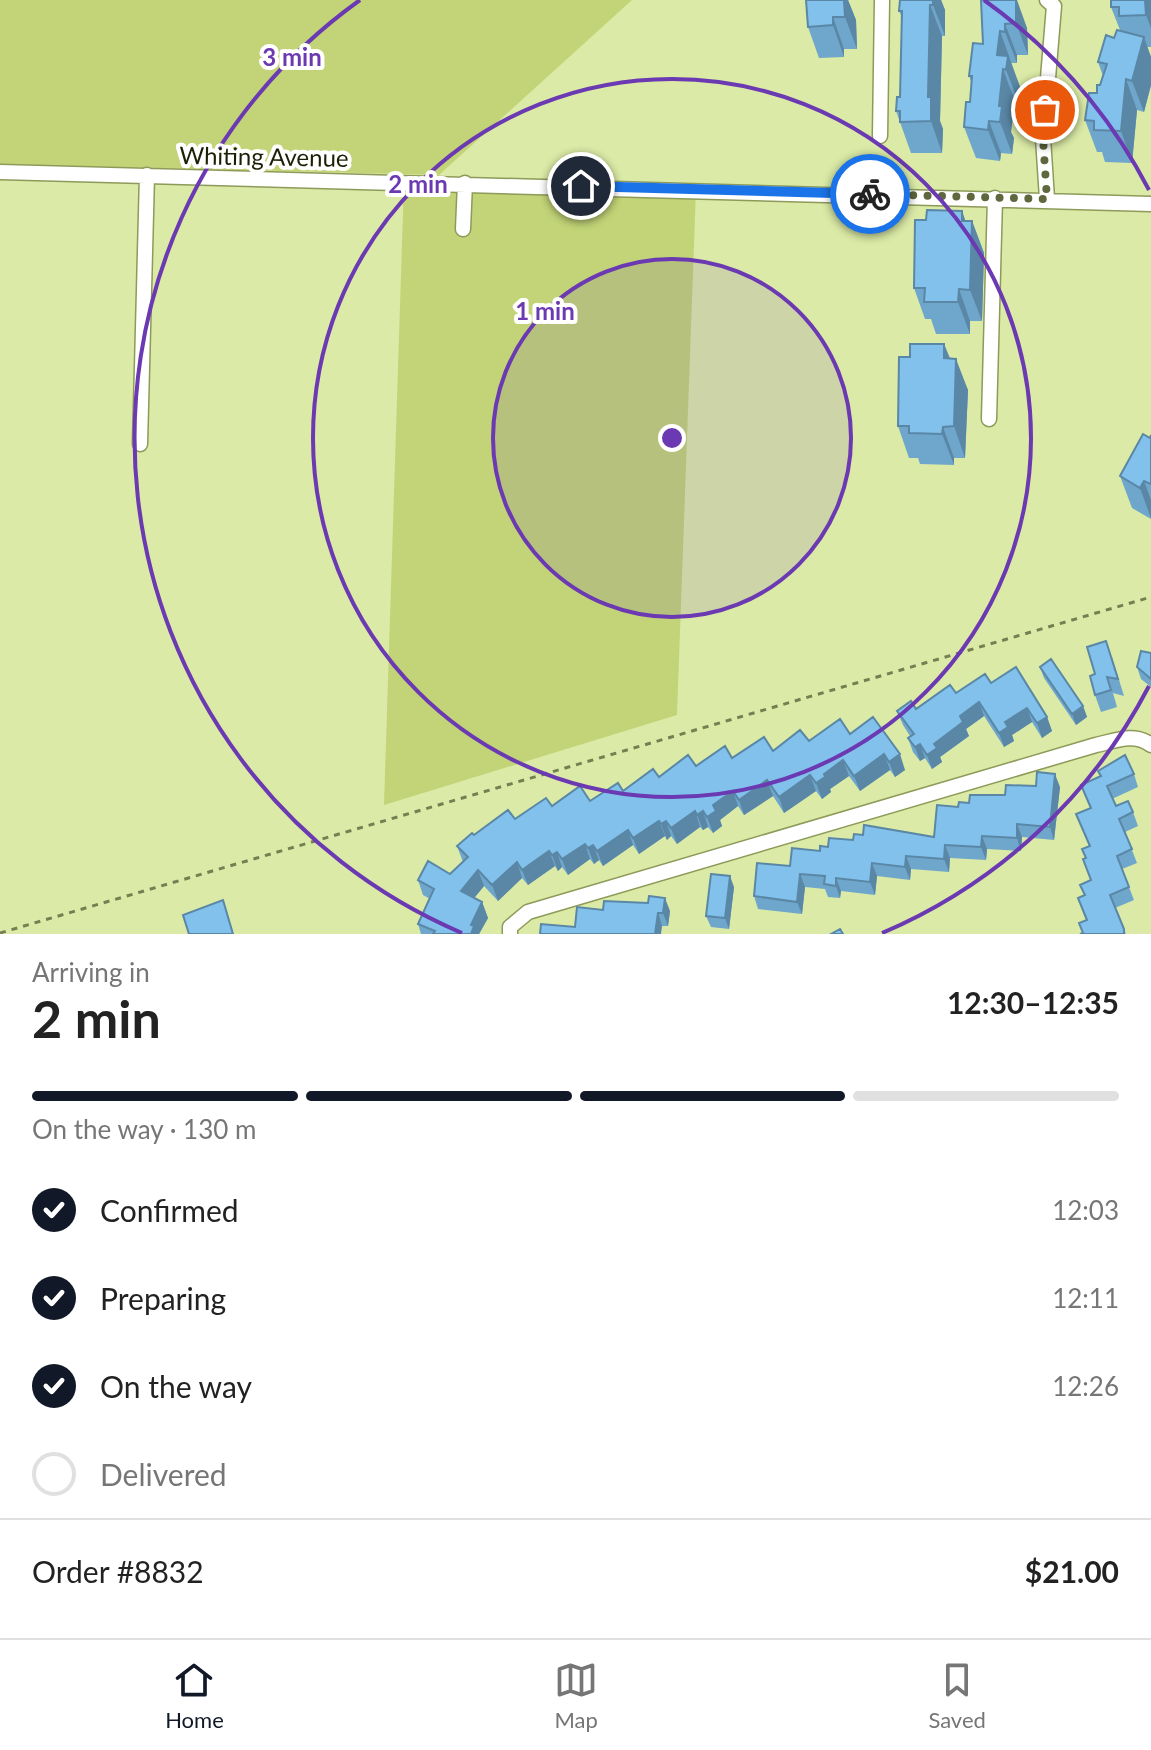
<!DOCTYPE html>
<meta charset="utf-8">
<style>
body{margin:0;font-family:Lato,sans-serif;background:#f2f2f2;color:#222;height:100vh;display:flex;flex-direction:column;font-size:30px;white-space:nowrap}
*{box-sizing:border-box;margin:0}
p{font-size:26px;color:#767676}
.icon{flex:none;width:44px;height:44px;fill:none;stroke:currentColor;stroke-width:2;stroke-linecap:round;stroke-linejoin:round}
.map{position:relative;height:934px;overflow:hidden}
.panel{display:flex;flex-direction:column;background:#fff;flex:1}
.panel>*{flex:none}
.pin{position:absolute;display:grid;place-items:center;width:68px;height:68px;color:#fff;margin:-34px;border:4px solid #fff;border-radius:50%;box-shadow:0 2px 8px #0007}
.courier{position:absolute;display:grid;place-items:center;width:80px;height:80px;margin:-40px;border:6px solid #1a73e8;border-radius:50%;background:#fff;color:#222;box-shadow:0 2px 10px #0007}
.headline em{font-style:normal;font-weight:700}
.headline div{display:flex;flex-direction:column-reverse}
.headline{display:flex;align-items:center;justify-content:space-between;height:136px;padding:0 32px}
h1{font-size:52px;font-weight:700;line-height:60px}
.bar{display:grid;grid-template-columns:repeat(4,1fr);gap:12px 8px;align-content:center;height:96px;padding:0 32px}
.bar i{height:10px;border-radius:6px;background:#e0e0e0}
.bar .selected{background:#111827}
.bar p{grid-column:span 4}
.line{display:flex;align-items:center;gap:20px;padding:0 32px;border-top:2px solid #e0e0e0}
.line div{flex:1}
ol{padding:0 32px;list-style:none}
li{display:flex;align-items:center;gap:24px;height:88px}
li p{margin-inline-start:auto}
li .icon{padding:8px;border-radius:50%;background:#111827;color:#fff;stroke-width:4}
li:last-child{color:#767676}
li i{width:44px;height:44px;border:4px solid #e0e0e0;border-radius:50%}
.menu{display:flex;justify-content:space-around;align-items:center;height:112px;border-top:2px solid #e0e0e0;background:#fff;font-size:22px;color:#767676}
.menu a{display:grid;justify-items:center;gap:4px}
.menu .selected{color:#111827}
.map>svg:first-child{display:block}
.green{fill:#c2d477}
.lines{fill:none;stroke-linecap:round;stroke-linejoin:round}
.minor-casing{stroke:#8d9a59;stroke-width:17}
.path{stroke:#757f51;stroke-width:3;stroke-dasharray:6 6;stroke-linecap:butt}
.minor{stroke:#fff;stroke-width:14}
.wall{fill:#6fa6cb}
.shaded-wall{fill:#5a87a5}
.building{fill:#81c1ec;stroke:#5a87a5;stroke-width:2}
.done{stroke:#5e673d;stroke-width:8;stroke-dasharray:0 14.4}
.route{stroke:#1a73e8;stroke-width:10}
.ring{fill:none;stroke:#6b39b1;stroke-width:4}
.labels{text-anchor:middle;dominant-baseline:central;stroke-width:8;stroke-linejoin:round;paint-order:stroke}
.street-label{font-size:24px;fill:#1b2005;stroke:#fff}
.centre{fill:#6b39b1;stroke:#fff;stroke-width:4}
.ring-label{font-size:24px;text-anchor:middle;font-weight:bold;fill:#6b39b1;stroke:#fff;stroke-width:8;stroke-linejoin:round;paint-order:stroke}
</style>
<div class="map">
<svg width="1151" height="934" viewBox="0 0 1151 934">
<rect width="100%" height="100%" fill="#dbeaa6"/>
<path class="green" d="M 0,0 L 632,0 L 439,175 L 0,164 Z
M 404,181 L 696,189 L 677,715 L 384,805 Z"/>
<g class="lines">
<defs>
<path id="minor" d="M 880,136 L 882,0
M 0,172 L 1151,204
M 1047,199 L 1043,138 L 1054,6 L 1047,0
M 463,229 L 465,183
M 989,419 L 995,198
M 140,444 L 147,175
M 510,934 L 510,927 L 528,912 L 1096,745 C 1115,741 1134,732 1151,745"/>
</defs>
<use href="#minor" class="minor-casing"/>
<path class="path" d="M 0,933 L 1151,597"/>
<use href="#minor" class="minor"/>
</g>
<path class="wall" d="M 806,0 L 848,0 L 856,20 L 857,49 L 844,49 L 844,57 L 819,58 L 808,27 Z
M 941,0 L 945,10 L 945,36 L 942,36 L 940,121 L 943,129 L 942,153 L 911,153 L 896,111 L 900,97 L 902,17 L 899,11 Z
M 981,0 L 1027,28 L 1028,55 L 1017,55 L 1017,63 L 1011,63 L 1020,87 L 1018,101 L 1015,101 L 1011,132 L 1014,138 L 1012,154 L 1001,153 L 1000,161 L 976,158 L 964,127 L 970,102 L 972,84 L 969,76 L 983,44 Z
M 1151,0 L 1151,47 L 1147,47 L 1151,57 L 1151,85 L 1144,112 L 1137,110 L 1132,163 L 1105,162 L 1102,152 L 1097,152 L 1085,120 L 1103,76 L 1098,62 L 1120,30 L 1111,7 Z
M 962,211 L 965,221 L 972,221 L 984,253 L 982,321 L 970,321 L 970,334 L 936,334 L 931,319 L 925,319 L 914,288 L 926,220 Z
M 944,344 L 950,358 L 968,390 L 965,458 L 954,458 L 954,465 L 920,464 L 918,458 L 909,458 L 898,426 L 910,357 Z
M 1151,435 L 1151,519 L 1132,508 L 1120,476 Z
M 1151,653 L 1151,687 L 1141,679 L 1137,667 Z
M 1112,657 L 1124,696 L 1113,693 L 1117,707 L 1101,712 L 1095,695 L 1095,674 Z
M 1040,667 L 1083,706 L 1087,717 L 1076,725 L 1044,678 Z
M 991,683 L 1047,717 L 1052,731 L 1042,738 L 1032,722 L 1012,735 L 1014,741 L 1004,747 L 984,716 L 966,729 L 969,736 L 940,757 L 942,762 L 932,769 L 925,758 L 920,761 L 913,752 L 908,738 L 910,736 L 903,725 L 897,711 L 916,709 L 956,693 Z
M 873,717 L 905,770 L 895,777 L 890,770 L 860,791 L 849,776 L 830,789 L 831,792 L 822,799 L 816,791 L 784,813 L 773,796 L 744,815 L 738,806 L 720,820 L 722,826 L 713,833 L 708,827 L 703,830 L 700,827 L 677,844 L 671,836 L 667,840 L 665,836 L 639,854 L 633,845 L 603,866 L 599,860 L 594,864 L 590,859 L 568,875 L 562,867 L 558,871 L 555,866 L 528,885 L 522,878 L 498,901 L 484,886 L 474,898 L 482,902 L 488,918 L 479,934 L 421,934 L 418,924 L 430,899 L 423,895 L 418,880 L 450,874 L 463,862 L 457,846 L 474,835 L 552,806 L 590,801 L 623,791 L 659,777 L 696,766 L 732,758 L 773,751 L 809,741 L 850,734 Z
M 1134,774 L 1138,787 L 1112,799 L 1116,806 L 1133,812 L 1138,826 L 1125,832 L 1137,863 L 1122,869 L 1134,900 L 1115,908 L 1126,934 L 1083,933 L 1086,920 L 1078,898 L 1084,895 L 1091,881 L 1083,859 L 1085,858 L 1089,846 L 1076,814 L 1090,808 L 1081,785 Z
M 1060,787 L 1054,840 L 1022,837 L 1021,851 L 987,849 L 986,860 L 950,858 L 949,872 L 911,869 L 910,880 L 877,876 L 875,895 L 841,891 L 840,898 L 828,897 L 825,889 L 805,887 L 802,914 L 758,909 L 754,896 L 790,866 L 828,847 L 853,840 L 934,837 L 958,807 L 969,803 L 1005,795 Z
M 734,887 L 729,929 L 711,927 L 706,916 Z
M 603,910 L 670,911 L 668,926 L 575,927 Z"/>
<path class="shaded-wall" d="M 844,0 L 848,0 L 856,20 L 857,49 L 845,17 Z
M 933,0 L 941,0 L 945,10 L 945,36 L 933,5 Z
M 1016,0 L 1017,0 L 1027,28 L 1028,55 L 1016,23 Z
M 1145,0 L 1151,0 L 1151,28 L 1146,15 Z
M 930,5 L 942,36 L 940,121 L 943,129 L 942,153 L 931,121 L 928,97 Z
M 833,17 L 844,49 L 844,57 L 833,25 Z
M 1005,24 L 1017,55 L 1017,63 L 1005,32 Z
M 1000,31 L 1020,87 L 1018,101 L 1006,70 L 1003,69 L 1015,101 L 1011,132 L 1014,138 L 1012,154 L 1000,122 L 997,55 Z
M 1144,37 L 1151,57 L 1151,85 L 1144,112 L 1132,81 Z
M 1126,79 L 1137,110 L 1132,163 L 1121,131 Z
M 989,121 L 1001,153 L 1000,161 L 988,130 Z
M 962,211 L 972,239 L 972,221 L 984,253 L 982,321 L 970,290 Z
M 959,289 L 970,321 L 970,334 L 958,302 Z
M 944,344 L 956,375 L 956,359 L 968,390 L 965,458 L 954,426 L 944,358 Z
M 943,427 L 954,458 L 954,465 L 942,434 Z
M 1144,481 L 1151,500 L 1151,518 L 1140,488 Z
M 979,702 L 984,716 L 966,729 L 969,736 L 940,757 L 942,762 L 932,769 L 927,755 L 934,744 L 960,716 Z
M 1083,706 L 1087,717 L 1076,725 L 1072,714 Z
M 1027,708 L 1032,722 L 1012,735 L 1014,741 L 1004,747 L 999,733 L 1005,722 Z
M 1047,717 L 1052,731 L 1042,738 L 1037,723 Z
M 920,744 L 925,758 L 920,761 L 915,747 Z
M 884,754 L 890,770 L 860,791 L 854,776 Z
M 900,754 L 905,770 L 895,777 L 889,762 Z
M 843,760 L 849,776 L 830,789 L 831,792 L 822,799 L 816,783 L 824,774 Z
M 1055,774 L 1060,787 L 1054,840 L 1050,827 Z
M 810,775 L 816,791 L 784,813 L 779,797 Z
M 767,780 L 773,796 L 744,815 L 739,800 Z
M 733,791 L 738,806 L 720,820 L 722,826 L 713,833 L 707,817 L 713,805 Z
M 695,811 L 700,827 L 677,844 L 671,828 Z
M 703,811 L 708,827 L 703,830 L 697,815 Z
M 659,821 L 665,836 L 639,854 L 633,838 Z
M 666,821 L 671,836 L 667,840 L 661,824 Z
M 1017,824 L 1022,837 L 1021,851 L 1017,838 Z
M 628,830 L 633,845 L 603,866 L 597,851 Z
M 982,836 L 987,849 L 986,860 L 981,847 Z
M 585,844 L 590,859 L 568,875 L 562,859 Z
M 593,845 L 599,860 L 594,864 L 588,848 Z
M 945,845 L 950,858 L 949,872 L 944,859 Z
M 549,851 L 555,866 L 528,885 L 522,870 Z
M 557,852 L 562,867 L 558,871 L 552,855 Z
M 906,856 L 911,869 L 910,880 L 905,867 Z
M 517,862 L 522,878 L 498,901 L 492,885 Z
M 872,863 L 877,876 L 875,895 L 870,882 Z
M 478,870 L 484,886 L 467,907 L 461,891 Z
M 800,874 L 805,887 L 802,914 L 797,902 Z
M 730,876 L 734,887 L 729,929 L 725,918 Z
M 836,878 L 841,891 L 840,898 L 836,886 Z
M 665,898 L 670,911 L 668,926 L 663,913 Z
M 482,902 L 488,918 L 479,934 L 471,934 L 471,925 Z
M 658,913 L 662,926 L 661,934 L 655,934 Z"/>
<path class="building" d="M 806,0 L 844,0 L 845,17 L 833,17 L 833,25 L 808,27 Z
M 900,0 L 933,0 L 933,5 L 930,5 L 928,97 L 931,97 L 931,121 L 900,122 L 900,111 L 896,111 L 897,97 L 900,97 L 902,11 L 899,11 Z
M 981,0 L 1016,0 L 1016,23 L 1005,24 L 1005,32 L 1000,31 L 997,55 L 1008,56 L 1006,70 L 1003,69 L 999,106 L 1002,106 L 1000,122 L 989,121 L 988,130 L 964,127 L 966,102 L 970,102 L 972,76 L 969,76 L 973,43 L 983,44 Z
M 1111,0 L 1145,0 L 1146,15 L 1119,16 L 1119,7 L 1111,7 Z
M 1117,30 L 1144,37 L 1132,81 L 1126,79 L 1121,131 L 1094,130 L 1094,121 L 1085,120 L 1089,93 L 1097,93 L 1097,85 L 1100,85 L 1107,64 L 1098,62 L 1106,35 L 1114,38 Z
M 927,210 L 962,211 L 962,221 L 972,221 L 970,290 L 959,289 L 958,302 L 924,302 L 925,288 L 914,288 L 915,220 L 926,220 Z
M 910,344 L 944,344 L 944,358 L 956,359 L 954,426 L 943,427 L 942,434 L 909,433 L 909,426 L 898,426 L 899,357 L 910,357 Z
M 1143,434 L 1150,438 L 1151,435 L 1151,484 L 1144,481 L 1140,488 L 1120,476 Z
M 1106,641 L 1118,679 L 1107,677 L 1111,690 L 1095,695 L 1090,676 L 1095,674 L 1087,647 Z
M 1141,651 L 1151,653 L 1151,679 L 1137,667 Z
M 1051,659 L 1083,706 L 1072,714 L 1040,667 Z
M 1016,667 L 1047,717 L 1037,723 L 1027,708 L 1005,722 L 1008,727 L 999,733 L 979,702 L 960,716 L 963,722 L 934,744 L 937,748 L 927,755 L 920,744 L 915,747 L 908,738 L 914,734 L 897,711 L 911,701 L 916,709 L 950,685 L 956,693 L 985,674 L 991,683 Z
M 873,717 L 900,754 L 889,762 L 884,754 L 854,776 L 843,760 L 824,774 L 825,777 L 816,783 L 810,775 L 779,797 L 767,780 L 739,800 L 733,791 L 713,805 L 716,811 L 707,817 L 703,811 L 697,815 L 695,811 L 671,828 L 666,821 L 661,824 L 659,821 L 633,838 L 628,830 L 597,851 L 593,845 L 588,848 L 585,844 L 562,859 L 557,852 L 552,855 L 549,851 L 522,870 L 517,862 L 492,885 L 478,870 L 461,891 L 482,902 L 471,925 L 474,926 L 471,934 L 433,934 L 435,931 L 418,924 L 434,889 L 418,880 L 428,861 L 450,874 L 468,857 L 457,846 L 472,833 L 474,835 L 508,810 L 515,819 L 546,798 L 552,806 L 580,786 L 590,801 L 618,783 L 623,791 L 653,769 L 659,777 L 688,755 L 696,766 L 725,746 L 732,758 L 764,737 L 773,751 L 800,730 L 809,741 L 840,719 L 850,734 Z
M 1125,755 L 1134,774 L 1107,786 L 1116,806 L 1128,801 L 1133,812 L 1119,819 L 1132,849 L 1117,856 L 1129,887 L 1110,895 L 1124,929 L 1124,934 L 1080,934 L 1083,933 L 1079,923 L 1087,920 L 1078,898 L 1085,895 L 1080,885 L 1091,880 L 1083,859 L 1086,858 L 1082,849 L 1090,846 L 1076,814 L 1091,808 L 1081,785 L 1101,776 L 1098,771 Z
M 1037,772 L 1055,774 L 1050,827 L 1017,824 L 1017,838 L 982,836 L 981,847 L 945,845 L 944,859 L 906,856 L 905,867 L 872,863 L 870,882 L 836,878 L 836,886 L 824,884 L 825,876 L 800,874 L 797,902 L 754,896 L 757,863 L 790,866 L 792,848 L 820,851 L 820,846 L 828,847 L 829,838 L 853,840 L 854,834 L 863,835 L 864,825 L 934,837 L 937,805 L 958,807 L 959,802 L 969,803 L 970,795 L 1005,795 L 1006,785 L 1036,786 Z
M 711,874 L 730,876 L 725,918 L 706,916 Z
M 649,896 L 665,898 L 663,913 L 658,913 L 655,934 L 540,934 L 541,924 L 575,927 L 577,907 L 603,910 L 604,901 L 648,903 Z
M 223,900 L 233,934 L 189,934 L 183,915 Z
M 840,929 L 843,934 L 831,934 Z"/>
<g class="lines">
<path class="done" d="M 870,194 L 1047,199 L 1043,138 L 1045,110"/>
<path class="route" d="M 581,186 L 870,194"/>
</g>
<circle cx="672" cy="438" r="179" fill="#6b39b1" fill-opacity=".12"/>
<g class="ring">
<circle cx="672" cy="438" r="179"/>
<circle cx="672" cy="438" r="359"/>
<path d="M1149 686A538 538 0 0 1 882 933M462 933A538 538 0 0 1 360 0M984 0A538 538 0 0 1 1149 190"/>
</g>
<g class="labels">
<g class="street-label">
<text transform="translate(264 156) rotate(1)">Whiting Avenue</text>
</g>
</g>
<circle cx="672" cy="438" r="12" class="centre"/>
<g class="ring-label">
<text x="292" y="66">3 min</text>
<text x="418" y="193">2 min</text>
<text x="545" y="320">1 min</text>
</g>
</svg>
<div class="pin" style="left:1045px;top:110px;background:#ea580c"><svg class="icon" aria-label="bag" viewBox="0 0 24 24"><path d="M5 8h14l-1 12H6zM9 8a3 3 0 0 1 6 0"/></svg></div>
<div class="pin" style="left:581px;top:186px;background:#1f2937"><svg class="icon" aria-label="home" viewBox="0 0 24 24"><path d="M3 11l9-7 9 7M6 9v11h12V9"/></svg></div>
<div class="courier" style="left:870px;top:194px"><svg class="icon" aria-label="bike" viewBox="0 0 24 24"><circle cx="6" cy="16" r="4"/><circle cx="18" cy="16" r="4"/><path d="M6 16l4-8h5l3 8M10 8l3 8H6M13 5h3"/></svg></div>
</div>
<section class="panel">
<div class="headline"><div><h1>2 min</h1><p>Arriving in</p></div><em>12:30–12:35</em></div>
<div class="bar"><i class="selected"></i><i class="selected"></i><i class="selected"></i><i></i><p>On the way · 130 m</p></div>
<ol>
<li><svg class="icon" aria-label="check" viewBox="0 0 24 24"><path d="M5 12l5 5 9-10"/></svg>Confirmed<p>12:03</p></li>
<li><svg class="icon" aria-label="check" viewBox="0 0 24 24"><path d="M5 12l5 5 9-10"/></svg>Preparing<p>12:11</p></li>
<li><svg class="icon" aria-label="check" viewBox="0 0 24 24"><path d="M5 12l5 5 9-10"/></svg>On the way<p>12:26</p></li>
<li><i></i>Delivered</li>
</ol>
<div class="line" style="height:104px"><div>Order #8832</div><b>$21.00</b></div>
</section>
<nav class="menu">
<a class="selected"><svg class="icon" aria-label="home" viewBox="0 0 24 24"><path d="M3 11l9-7 9 7M6 9v11h12V9"/></svg>Home</a>
<a><svg class="icon" aria-label="map" viewBox="0 0 24 24"><path d="M3 6l6-2 6 2 6-2v14l-6 2-6-2-6 2zM9 4v14M15 6v14"/></svg>Map</a>
<a><svg class="icon" aria-label="saved" viewBox="0 0 24 24"><path d="M7 4h10v16l-5-4-5 4z"/></svg>Saved</a>
</nav>
